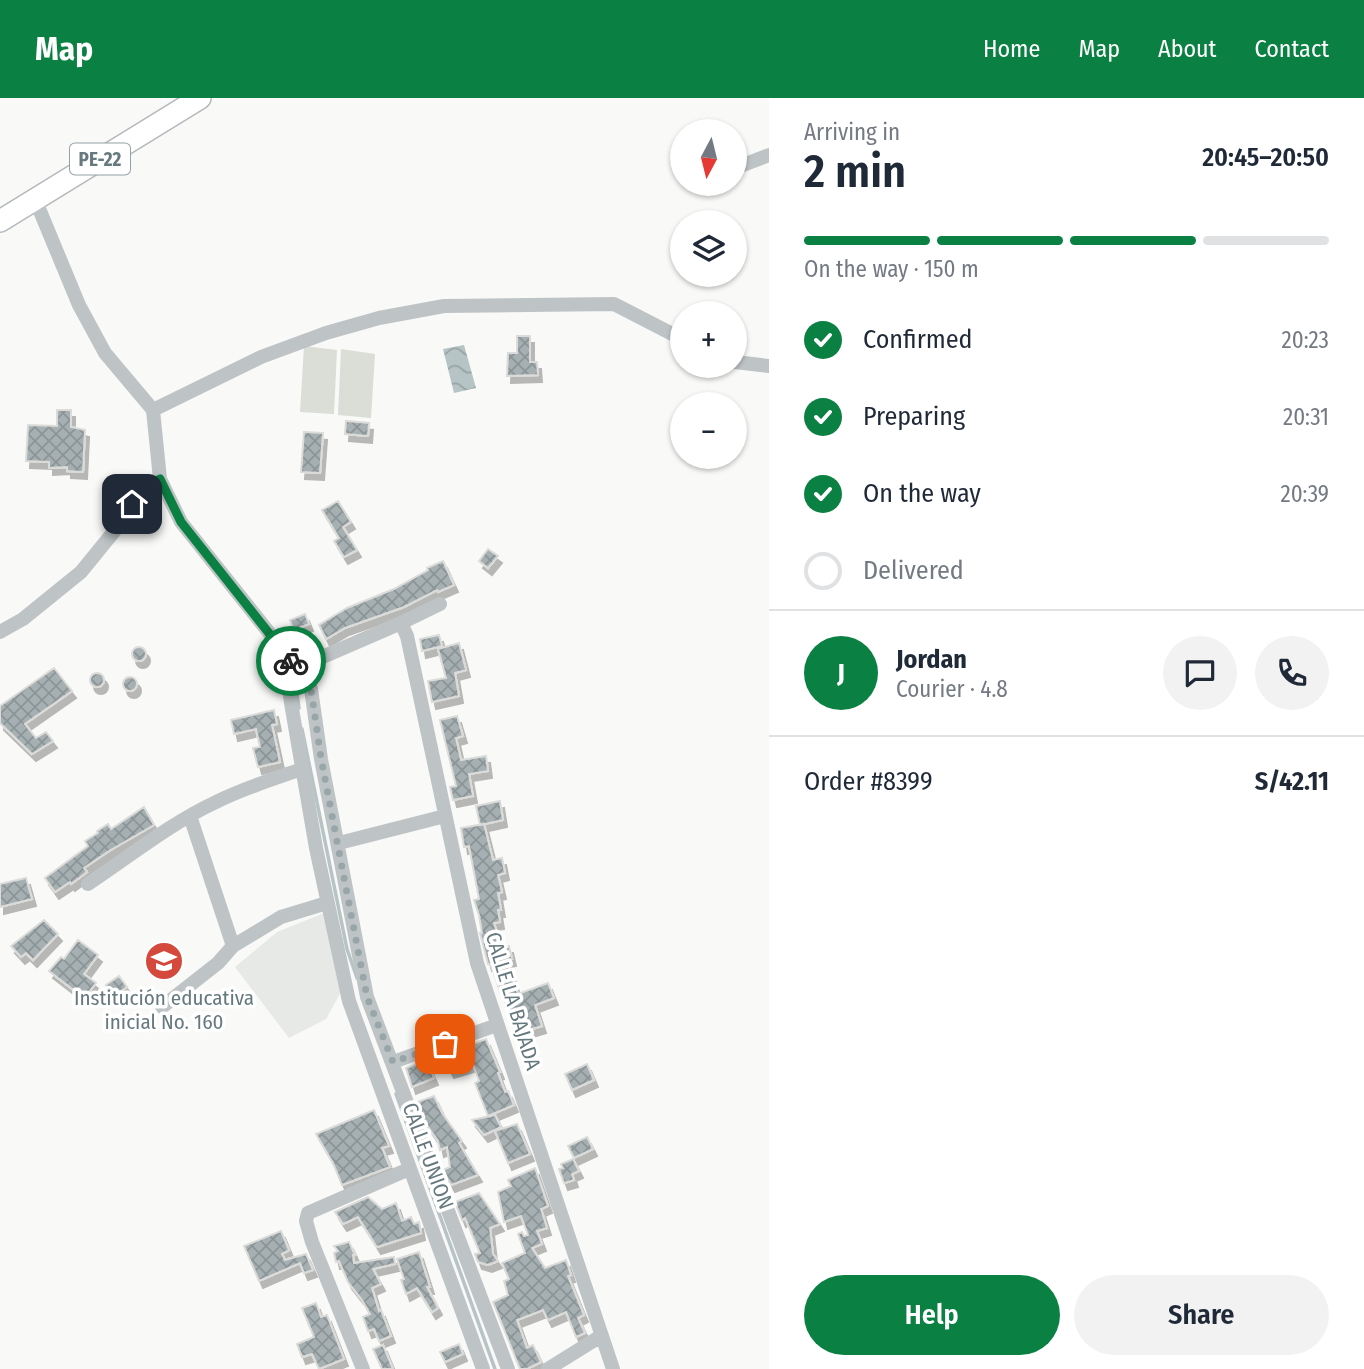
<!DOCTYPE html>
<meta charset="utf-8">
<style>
body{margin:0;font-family:"Fira Sans Condensed",sans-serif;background:#f2f2f3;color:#1f2937;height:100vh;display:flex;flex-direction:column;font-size:26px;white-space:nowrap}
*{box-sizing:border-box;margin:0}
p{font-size:23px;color:#747a83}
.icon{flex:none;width:38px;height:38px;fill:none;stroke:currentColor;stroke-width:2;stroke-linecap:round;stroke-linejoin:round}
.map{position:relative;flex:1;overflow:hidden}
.details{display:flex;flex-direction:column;background:#fff;width:595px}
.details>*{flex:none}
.needle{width:46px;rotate:187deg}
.buttons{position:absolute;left:670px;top:21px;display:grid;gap:14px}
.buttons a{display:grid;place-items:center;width:77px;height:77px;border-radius:50%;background:#fff;box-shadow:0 2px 5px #0004;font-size:35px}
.pin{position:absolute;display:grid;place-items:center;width:60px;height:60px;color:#fff;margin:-30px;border-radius:14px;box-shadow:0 4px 10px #0006}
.courier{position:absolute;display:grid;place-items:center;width:70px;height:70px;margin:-35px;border:5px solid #0b8043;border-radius:50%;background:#fff;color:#222;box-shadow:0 2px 9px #0007}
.head em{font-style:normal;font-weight:600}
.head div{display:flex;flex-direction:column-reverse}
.head{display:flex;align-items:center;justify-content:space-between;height:119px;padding:0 35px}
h1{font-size:46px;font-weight:600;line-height:52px}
.bar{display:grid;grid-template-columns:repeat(4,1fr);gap:10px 7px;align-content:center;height:84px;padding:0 35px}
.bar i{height:9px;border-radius:5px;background:#e0e1e3}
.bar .selected{background:#0b8043}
.bar p{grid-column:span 4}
.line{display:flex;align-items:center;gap:18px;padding:0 35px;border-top:2px solid #e0e1e3}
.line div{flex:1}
.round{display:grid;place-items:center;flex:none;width:74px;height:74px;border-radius:37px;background:#f2f2f3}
ol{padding:0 35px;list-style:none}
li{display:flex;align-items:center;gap:21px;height:77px}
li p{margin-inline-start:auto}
li .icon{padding:7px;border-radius:50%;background:#0b8043;color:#fff;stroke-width:4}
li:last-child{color:#747a83}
li i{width:38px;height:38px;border:4px solid #e0e1e3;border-radius:50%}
.button{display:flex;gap:14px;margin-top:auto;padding:14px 35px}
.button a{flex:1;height:80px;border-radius:42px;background:#0b8043;color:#fff;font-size:28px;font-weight:600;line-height:80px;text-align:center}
.button a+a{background:#f2f2f3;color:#1f2937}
header{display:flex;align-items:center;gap:42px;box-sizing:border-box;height:98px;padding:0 35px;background:#0b8043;color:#fff}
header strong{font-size:33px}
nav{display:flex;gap:38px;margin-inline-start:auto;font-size:24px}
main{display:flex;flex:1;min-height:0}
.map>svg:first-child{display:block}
.built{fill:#e7e9e7}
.park{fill:#daded7}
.water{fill:url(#water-waves)}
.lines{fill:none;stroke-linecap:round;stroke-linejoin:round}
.stream{stroke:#b6c4c6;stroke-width:3.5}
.building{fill:url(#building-cross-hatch);stroke:#dbdbd9;stroke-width:2;filter:url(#shadow)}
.highway-casing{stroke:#b4b9bb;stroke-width:24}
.minor{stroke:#bec4c6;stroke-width:14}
.highway{stroke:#fff;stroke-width:21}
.done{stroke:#99a6a9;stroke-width:7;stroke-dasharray:0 12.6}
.route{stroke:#0b8043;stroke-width:9}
.labels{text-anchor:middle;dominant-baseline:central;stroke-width:7;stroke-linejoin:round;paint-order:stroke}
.shield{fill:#fff;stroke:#94a1a5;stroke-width:2}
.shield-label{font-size:19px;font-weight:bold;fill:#66797f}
.poi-label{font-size:21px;fill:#66797f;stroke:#fff}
.street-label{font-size:21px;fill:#66797f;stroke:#fff}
</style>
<header>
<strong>Map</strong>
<nav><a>Home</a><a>Map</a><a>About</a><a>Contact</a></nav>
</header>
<main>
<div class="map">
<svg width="769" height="1271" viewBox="0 0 769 1271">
<defs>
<pattern id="water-waves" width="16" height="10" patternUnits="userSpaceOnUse" patternTransform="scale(1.75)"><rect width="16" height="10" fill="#b6c4c6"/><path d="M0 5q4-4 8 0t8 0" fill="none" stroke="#98a4a6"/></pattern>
<pattern id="building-cross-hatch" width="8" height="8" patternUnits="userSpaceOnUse" patternTransform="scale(1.75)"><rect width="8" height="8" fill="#a6b0b3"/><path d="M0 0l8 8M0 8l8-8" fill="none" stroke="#8b9497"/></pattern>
<filter id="shadow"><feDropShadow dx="4" dy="7" stdDeviation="0" flood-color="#0004"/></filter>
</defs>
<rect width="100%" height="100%" fill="#f9f9f7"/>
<path class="built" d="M 324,815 L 342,892 L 326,921 L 289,940 L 235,869 L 277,834 Z"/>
<path class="park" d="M 304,248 L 337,252 L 334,316 L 300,314 Z
M 341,251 L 375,256 L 371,320 L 338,317 Z"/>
<path class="water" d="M 464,247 L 476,290 L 454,295 L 443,251 Z"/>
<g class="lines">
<path class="stream" d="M 296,588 L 299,610
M 302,631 L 347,851 L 357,880
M 396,996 L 495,1271"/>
</g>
<path class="building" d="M 517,238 L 530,238 L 530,264 L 537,264 L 538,277 L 507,278 L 508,255 L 517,255 Z
M 57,312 L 71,312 L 71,329 L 85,332 L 83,374 L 67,373 L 67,369 L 49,370 L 49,364 L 26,363 L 28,327 L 57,328 Z
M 346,323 L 369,325 L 368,338 L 345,336 Z
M 304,334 L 323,335 L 320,375 L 301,374 Z
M 338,403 L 351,424 L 343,429 L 357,452 L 344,459 L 334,443 L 339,440 L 322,412 Z
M 488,451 L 498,458 L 488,470 L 479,463 Z
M 443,463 L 454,487 L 438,494 L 437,492 L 404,509 L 345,530 L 326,541 L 319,527 L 347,510 L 394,491 L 428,472 L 427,470 Z
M 305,516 L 309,526 L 294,532 L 290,522 Z
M 439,537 L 442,548 L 422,553 L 420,541 Z
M 459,545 L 466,572 L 455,575 L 459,598 L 432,604 L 428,583 L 446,580 L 438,551 Z
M132 556a7 7 0 1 1 14 0a7 7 0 1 1-14 0Z
M 54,570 L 72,593 L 25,626 L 36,640 L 46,634 L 53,643 L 32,656 L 0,625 L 0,608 Z
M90 582a7 7 0 1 1 14 0a7 7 0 1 1-14 0Z
M123 586a7 7 0 1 1 14 0a7 7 0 1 1-14 0Z
M 274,612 L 277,626 L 272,627 L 280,664 L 258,669 L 253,650 L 260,649 L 256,631 L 234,636 L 231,622 Z
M 457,618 L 463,638 L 456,640 L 461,662 L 486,658 L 488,673 L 469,676 L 473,698 L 453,702 L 450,689 L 456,688 L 440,622 Z
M 500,703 L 503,722 L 480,727 L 476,708 Z
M 144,709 L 154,727 L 109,753 L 84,770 L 87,774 L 71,786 L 70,784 L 55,794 L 45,780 L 88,748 L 85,743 L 98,735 L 97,733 L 108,726 L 111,731 Z
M 484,726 L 493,762 L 502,760 L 505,775 L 498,777 L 502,794 L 498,795 L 501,812 L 498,812 L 500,824 L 494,825 L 502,850 L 509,848 L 512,861 L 507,862 L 518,896 L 548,885 L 554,900 L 535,907 L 542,928 L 519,935 L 512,916 L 511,917 L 503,896 L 501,897 L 491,866 L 488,866 L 480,835 L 482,835 L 479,817 L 474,802 L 479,801 L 469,748 L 464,749 L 461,730 Z
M 26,780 L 32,801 L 0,809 L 0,786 Z
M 44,822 L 58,836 L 33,862 L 26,855 L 21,859 L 11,848 Z
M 78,842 L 98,857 L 84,876 L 96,885 L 84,900 L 49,873 L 61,859 L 64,861 Z
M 119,878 L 127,889 L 113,898 L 106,887 Z
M 486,941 L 500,974 L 498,975 L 505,994 L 508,993 L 514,1007 L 488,1018 L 475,985 L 479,983 L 473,966 L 450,973 L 442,957 Z
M 426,962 L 434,980 L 412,989 L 406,970 Z
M 587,966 L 594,982 L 572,992 L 565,976 Z
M 434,998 L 442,1015 L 462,1043 L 459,1045 L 478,1077 L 451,1087 L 443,1072 L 450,1069 L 447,1049 L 440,1052 L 438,1043 L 424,1023 L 417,1004 Z
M 374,1012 L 389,1048 L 382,1050 L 390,1069 L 342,1087 L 333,1065 L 316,1036 Z
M 495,1017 L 501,1029 L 484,1037 L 472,1022 Z
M 517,1026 L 530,1056 L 508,1065 L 495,1033 Z
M 587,1039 L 593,1051 L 574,1060 L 568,1048 Z
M 573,1061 L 579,1073 L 572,1076 L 574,1082 L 564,1085 L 559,1071 L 563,1070 L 561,1066 Z
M 535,1070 L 548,1108 L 541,1111 L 547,1130 L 537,1133 L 542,1146 L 532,1150 L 545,1170 L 566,1162 L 571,1177 L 568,1178 L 584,1217 L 578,1220 L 585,1235 L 576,1239 L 566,1214 L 548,1222 L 543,1212 L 517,1222 L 527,1250 L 533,1247 L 541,1264 L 527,1271 L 520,1271 L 493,1204 L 508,1197 L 504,1183 L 509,1181 L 502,1165 L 525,1155 L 518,1136 L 522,1134 L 524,1138 L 528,1137 L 521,1118 L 504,1124 L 498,1094 L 511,1088 L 508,1082 Z
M 479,1095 L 500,1126 L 490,1130 L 493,1156 L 498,1163 L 488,1167 L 478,1164 L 475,1156 L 480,1155 L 465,1120 L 462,1122 L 455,1104 Z
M 368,1099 L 382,1111 L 396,1105 L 402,1123 L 411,1119 L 414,1126 L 419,1124 L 421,1135 L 377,1149 L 358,1119 L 343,1126 L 335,1114 Z
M 281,1133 L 289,1152 L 282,1156 L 285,1162 L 306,1156 L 313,1172 L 304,1175 L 300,1165 L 259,1183 L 244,1148 Z
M 349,1144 L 355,1157 L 353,1157 L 354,1165 L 394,1159 L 395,1166 L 373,1171 L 381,1186 L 372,1190 L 379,1213 L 381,1212 L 391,1238 L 379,1243 L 374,1231 L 368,1233 L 363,1219 L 370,1216 L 362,1202 L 348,1184 L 339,1163 L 336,1164 L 334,1155 L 338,1153 L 334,1148 Z
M 419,1154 L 430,1189 L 427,1189 L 438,1210 L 432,1214 L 417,1190 L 406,1196 L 401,1182 L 404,1181 L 397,1161 Z
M 316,1205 L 321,1219 L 327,1217 L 344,1261 L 319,1271 L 312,1256 L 302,1259 L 297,1246 L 314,1239 L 302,1210 Z
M 459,1246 L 463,1256 L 445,1264 L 440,1254 Z
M 383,1247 L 393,1271 L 382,1271 L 373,1251 Z"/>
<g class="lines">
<defs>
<path id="highway" d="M 0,123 L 200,0"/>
</defs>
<use href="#highway" class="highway-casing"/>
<path class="minor" d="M 735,70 L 769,57
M 35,101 L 79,207 L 105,255 L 153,312 L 160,381 L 181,424 L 306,581 L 311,591 L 321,661 L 367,899 L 508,1271
M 735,264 L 769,268
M 153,312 L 261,259 L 326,235 L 379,220 L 444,208 L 614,206 L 682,241
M 401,525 L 440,506
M 0,534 L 23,521 L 81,474 L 116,431 L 144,388 L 160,381
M 297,570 L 401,525 L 407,538 L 477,865 L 613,1271
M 297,570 L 289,590 L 291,605 L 316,750 L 349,903 L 483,1271
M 339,745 L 445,718
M 88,786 C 130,758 171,725 216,704 C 244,690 273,681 302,671
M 233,848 L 281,819 L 327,805
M 162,909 L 218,865 L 233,848 L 190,718
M 393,964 L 497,927
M 363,1271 L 312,1144 L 306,1123 L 308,1115 L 409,1071
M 548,1271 L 601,1238"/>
<use href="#highway" class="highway"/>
</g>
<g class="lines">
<path class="done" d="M 291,563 L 306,581 L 311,591 L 321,660 L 367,899 L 393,964 L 445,946"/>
<path class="route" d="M 132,406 L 144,388 L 160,381 L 181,424 L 291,563"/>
</g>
<defs>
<symbol id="school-disc" viewBox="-11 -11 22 22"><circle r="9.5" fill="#d4493c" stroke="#fff"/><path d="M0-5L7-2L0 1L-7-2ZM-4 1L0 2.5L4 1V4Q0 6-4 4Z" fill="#fff"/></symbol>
</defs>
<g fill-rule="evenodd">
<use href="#school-disc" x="142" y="841" width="44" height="44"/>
</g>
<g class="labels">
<rect class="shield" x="70" y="45.5" width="60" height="31" rx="5"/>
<g class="shield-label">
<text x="100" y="61">PE-22</text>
</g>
<g class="poi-label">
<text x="164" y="900">Institución educativa<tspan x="164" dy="24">inicial No. 160</tspan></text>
</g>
<g class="street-label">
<text transform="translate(513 903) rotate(73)">CALLE LA BAJADA</text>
<text transform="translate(428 1058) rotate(70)">CALLE UNION</text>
</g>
</g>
</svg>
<div class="buttons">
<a><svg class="needle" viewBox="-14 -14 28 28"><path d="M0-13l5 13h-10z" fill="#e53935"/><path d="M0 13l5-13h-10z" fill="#747a83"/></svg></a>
<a><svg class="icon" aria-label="layers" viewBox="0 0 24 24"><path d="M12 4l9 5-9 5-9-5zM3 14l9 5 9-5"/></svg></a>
<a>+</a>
<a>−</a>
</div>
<div class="pin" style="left:445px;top:946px;background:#ea580c"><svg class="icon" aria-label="bag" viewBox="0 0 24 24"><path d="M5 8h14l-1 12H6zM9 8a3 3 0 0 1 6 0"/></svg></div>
<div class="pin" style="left:132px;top:406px;background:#1f2937"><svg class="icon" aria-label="home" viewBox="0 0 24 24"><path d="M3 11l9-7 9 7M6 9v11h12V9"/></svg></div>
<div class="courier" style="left:291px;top:563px"><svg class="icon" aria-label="bike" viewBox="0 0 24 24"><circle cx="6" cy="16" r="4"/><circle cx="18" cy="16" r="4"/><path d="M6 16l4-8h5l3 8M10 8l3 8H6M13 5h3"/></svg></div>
</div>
<section class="details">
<div class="head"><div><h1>2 min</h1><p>Arriving in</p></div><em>20:45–20:50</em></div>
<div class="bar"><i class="selected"></i><i class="selected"></i><i class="selected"></i><i></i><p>On the way · 150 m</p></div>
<ol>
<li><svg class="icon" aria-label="check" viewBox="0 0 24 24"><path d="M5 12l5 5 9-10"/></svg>Confirmed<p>20:23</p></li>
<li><svg class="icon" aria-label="check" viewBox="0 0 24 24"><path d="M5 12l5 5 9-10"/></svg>Preparing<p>20:31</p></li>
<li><svg class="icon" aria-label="check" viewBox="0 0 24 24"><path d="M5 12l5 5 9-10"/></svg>On the way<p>20:39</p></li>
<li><i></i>Delivered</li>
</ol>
<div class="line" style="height:126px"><b class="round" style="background:#0b8043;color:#fff">J</b><div><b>Jordan</b><p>Courier · 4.8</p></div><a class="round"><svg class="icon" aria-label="chat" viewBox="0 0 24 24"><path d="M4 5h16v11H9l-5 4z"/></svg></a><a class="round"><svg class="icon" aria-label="phone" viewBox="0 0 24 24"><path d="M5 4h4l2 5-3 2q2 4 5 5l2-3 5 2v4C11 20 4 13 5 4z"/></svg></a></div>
<div class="line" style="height:91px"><div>Order #8399</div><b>S/42.11</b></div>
<div class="button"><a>Help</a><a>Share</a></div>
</section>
</main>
